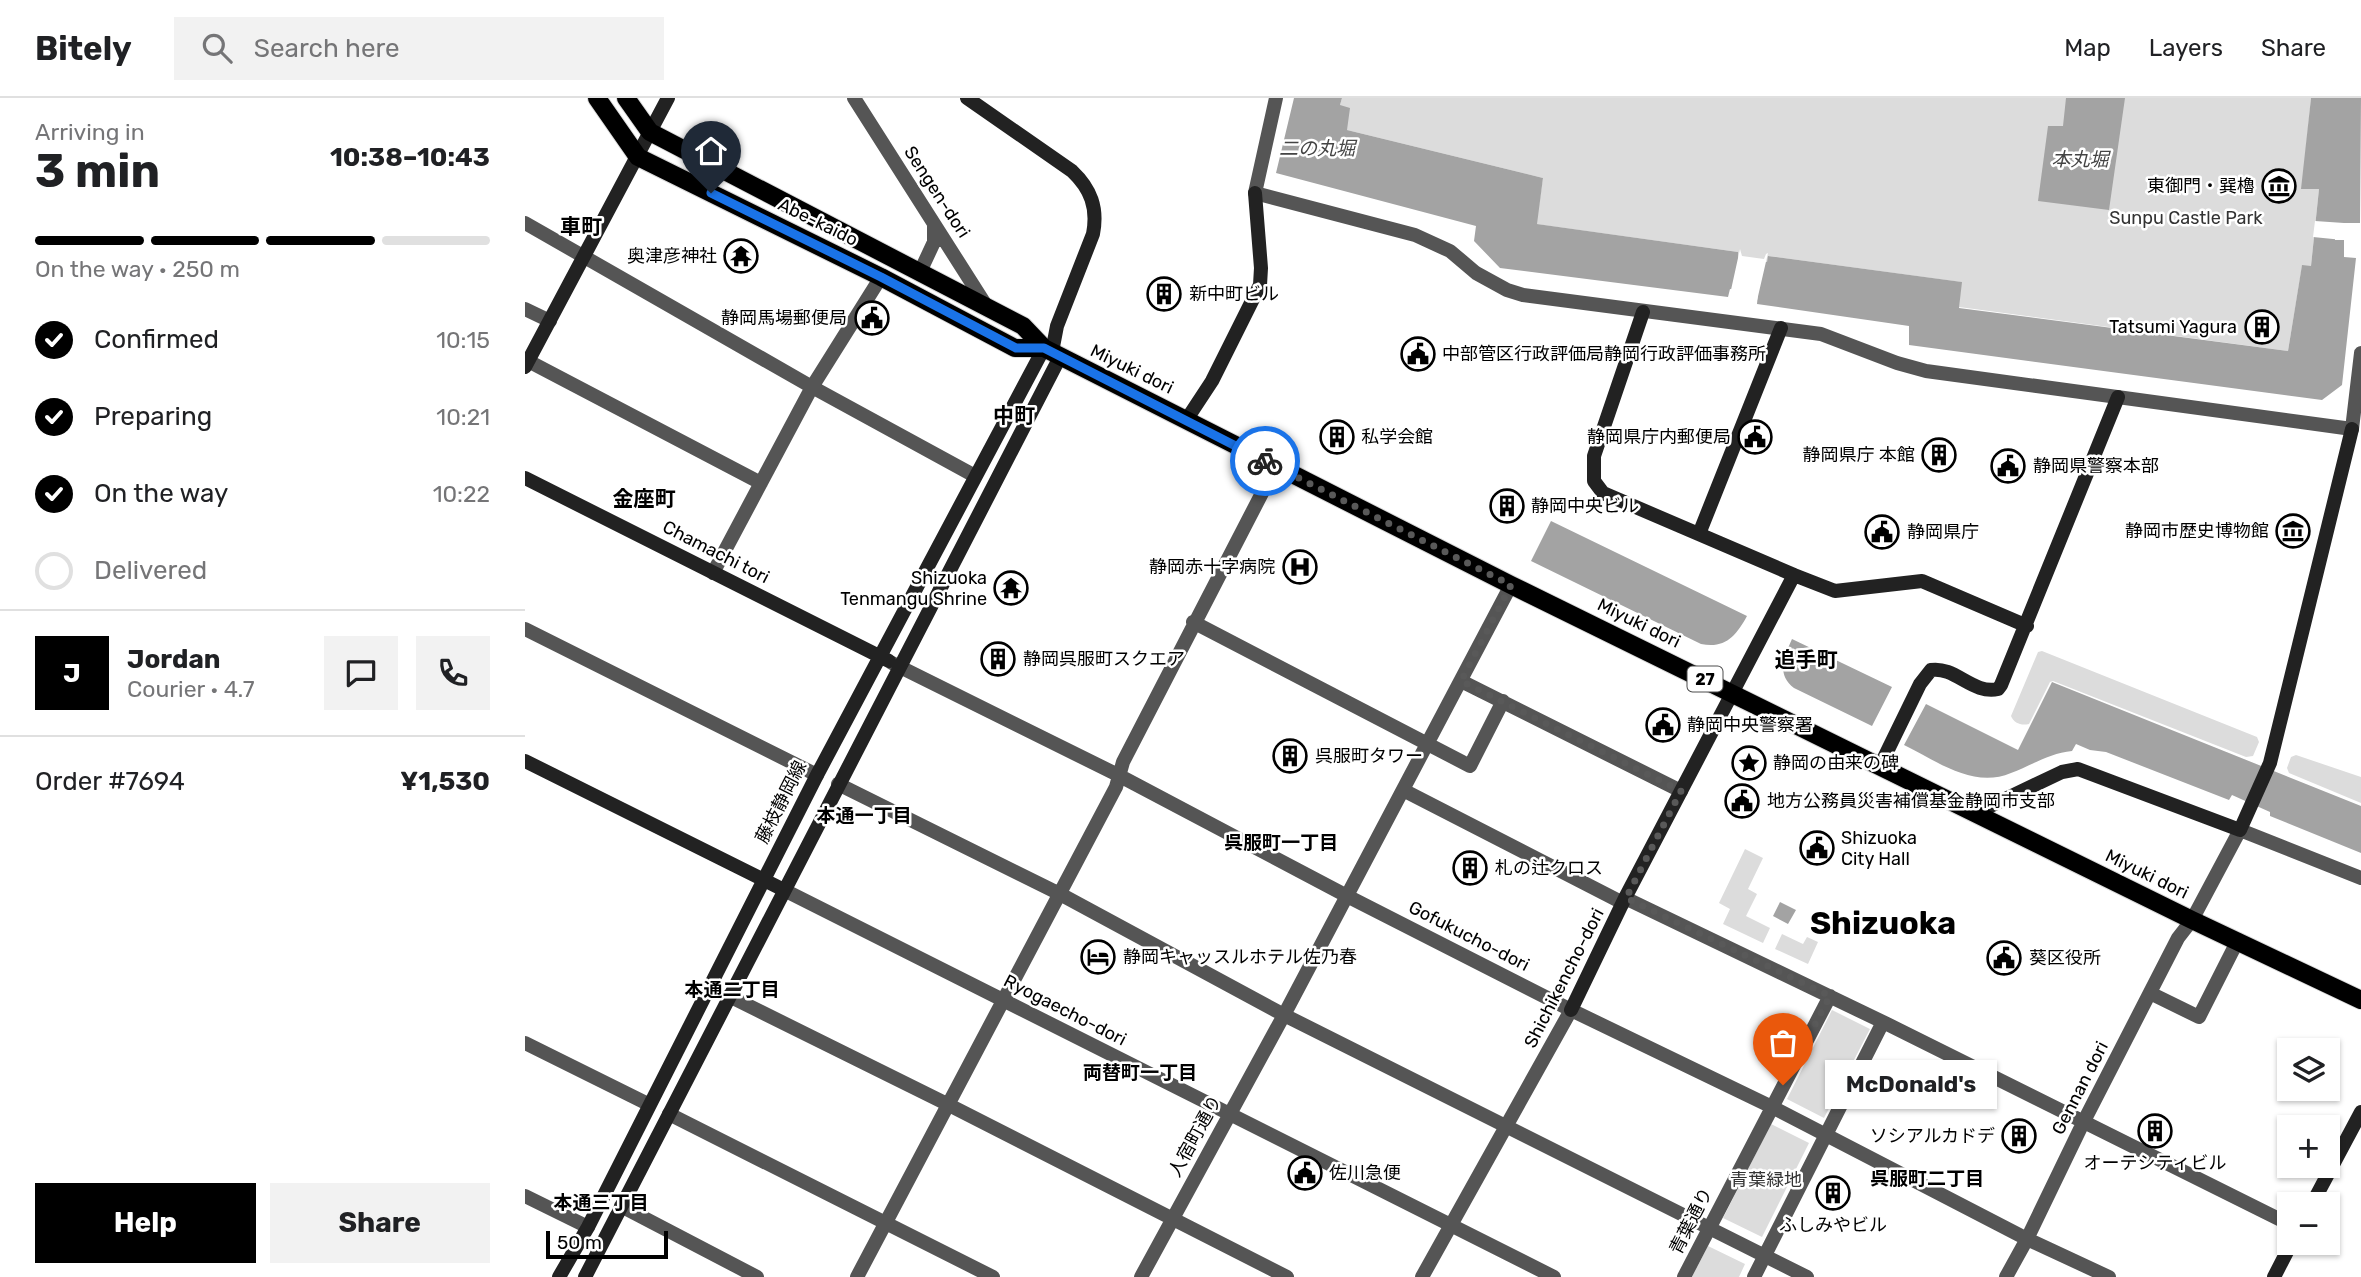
<!DOCTYPE html>
<meta charset="utf-8">
<style>
body{margin:0;font-family:Rubik,"Noto Sans JP",sans-serif;background:#f2f2f2;color:#202124;height:100vh;display:flex;flex-direction:column;font-size:26px;white-space:nowrap}
*{box-sizing:border-box;margin:0}
p{font-size:23px;color:#757577}
.icon{flex:none;width:38px;height:38px;fill:none;stroke:currentColor;stroke-width:2;stroke-linecap:round;stroke-linejoin:round}
.map{position:relative;flex:1;overflow:hidden}
.sheet{display:flex;flex-direction:column;background:#fff;width:525px}
.sheet>*{flex:none}
.fabs{position:absolute;left:1752px;top:940px;display:grid;gap:14px}
.fabs a{display:grid;place-items:center;width:63px;height:63px;border-radius:0px;background:#fff;box-shadow:0 2px 5px #0004;font-size:35px}
.scale{position:absolute;left:21px;bottom:18px;width:122px;box-sizing:border-box;padding-left:7px;border:4px solid #000;border-top:0;font-size:19px;line-height:24px;white-space:nowrap;color:#000;-webkit-text-stroke:5px #fff;paint-order:stroke}
.pin{position:absolute;display:grid;place-items:center;width:60px;height:60px;color:#fff;margin:-72px -30px;border-radius:50% 50% 50% 0;rotate:-45deg;box-shadow:0 0 7px #0007}
.pin .icon{rotate:45deg}
.courier{position:absolute;display:grid;place-items:center;width:70px;height:70px;margin:-35px;border:5px solid #1a73e8;border-radius:50%;background:#fff;color:#222;box-shadow:0 2px 9px #0007}
.bubble{position:absolute;height:49px;border-radius:0px;background:#fff;box-shadow:0 2px 5px #0004;font-size:23px;font-weight:700;line-height:49px;text-align:center}
.summary em{font-style:normal;font-weight:700}
.summary div{display:flex;flex-direction:column-reverse}
.summary{display:flex;align-items:center;justify-content:space-between;height:119px;padding:0 35px}
h1{font-size:46px;font-weight:700;line-height:52px}
.bar{display:grid;grid-template-columns:repeat(4,1fr);gap:10px 7px;align-content:center;height:84px;padding:0 35px}
.bar i{height:9px;border-radius:5px;background:#e0e0e0}
.bar .current{background:#000}
.bar p{grid-column:span 4}
.line{display:flex;align-items:center;gap:18px;padding:0 35px;border-top:2px solid #e0e0e0}
.line div{flex:1}
.round{display:grid;place-items:center;flex:none;width:74px;height:74px;border-radius:0px;background:#f2f2f2}
ol{padding:0 35px;list-style:none}
li{display:flex;align-items:center;gap:21px;height:77px}
li p{margin-inline-start:auto}
li .icon{padding:7px;border-radius:50%;background:#000;color:#fff;stroke-width:4}
li:last-child{color:#757577}
li i{width:38px;height:38px;border:4px solid #e0e0e0;border-radius:50%}
.primary-button{display:flex;gap:14px;margin-top:auto;padding:14px 35px}
.primary-button a{flex:1;height:80px;border-radius:0px;background:#000;color:#fff;font-size:28px;font-weight:700;line-height:80px;text-align:center}
.primary-button a+a{background:#f2f2f2;color:#202124}
header{display:flex;align-items:center;gap:42px;box-sizing:border-box;height:98px;padding:0 35px;background:#fff;border-bottom:2px solid #e0e0e0}
header strong{font-size:33px}
nav{display:flex;gap:38px;margin-inline-start:auto;font-size:24px}
.search{width:490px;height:63px;background:#f2f2f2;display:flex;align-items:center;gap:18px;box-sizing:border-box;padding:0 24px;border-radius:0px;color:#757577;font-size:26px}
main{display:flex;flex:1;min-height:0}
.map>svg:first-child{display:block}
.green{fill:#dcdcdc}
.water{fill:#a3a3a3}
.pier{fill:#fff}
.lines{fill:none;stroke-linecap:round;stroke-linejoin:round}
.primary-casing{stroke:#dbdbdb;stroke-width:20}
.street{stroke:#555;stroke-width:14}
.secondary{stroke:#222;stroke-width:14}
.primary{stroke:#000;stroke-width:18}
.done{stroke:#595959;stroke-width:7;stroke-dasharray:0 12.6}
.route{stroke:#1a73e8;stroke-width:9}
.labels{text-anchor:middle;dominant-baseline:central;stroke-width:5;stroke-linejoin:round;paint-order:stroke}
.shield{fill:#fff;stroke:#4c4c4c;stroke-width:2}
.shield-label{font-size:16px;font-weight:bold;fill:#000}
.poi-label{font-size:18px;fill:#000;stroke:#fff;text-anchor:start}
.street-label{font-size:18px;fill:#000;stroke:#fff}
.park-label{font-size:18px;fill:#333;stroke:#fff}
.water-label{font-size:19px;font-style:italic;fill:#444;stroke:#fff}
.neighbourhood-label{font-size:19px;font-weight:bold;fill:#000;stroke:#fff}
.quarter-label{font-size:21px;font-weight:bold;fill:#000;stroke:#fff}
.town-label{font-size:32px;font-weight:bold;fill:#000;stroke:#fff}
</style>
<header>
<strong>Bitely</strong>
<div class="search"><svg class="icon" aria-label="search" viewBox="0 0 24 24"><circle cx="10" cy="10" r="6"/><path d="M15 15l6 6"/></svg>Search here</div>
<nav><a>Map</a><a>Layers</a><a>Share</a></nav>
</header>
<main>
<section class="sheet">
<div class="summary"><div><h1>3 min</h1><p>Arriving in</p></div><em>10:38–10:43</em></div>
<div class="bar"><i class="current"></i><i class="current"></i><i class="current"></i><i></i><p>On the way · 250 m</p></div>
<ol>
<li><svg class="icon" aria-label="check" viewBox="0 0 24 24"><path d="M5 12l5 5 9-10"/></svg>Confirmed<p>10:15</p></li>
<li><svg class="icon" aria-label="check" viewBox="0 0 24 24"><path d="M5 12l5 5 9-10"/></svg>Preparing<p>10:21</p></li>
<li><svg class="icon" aria-label="check" viewBox="0 0 24 24"><path d="M5 12l5 5 9-10"/></svg>On the way<p>10:22</p></li>
<li><i></i>Delivered</li>
</ol>
<div class="line" style="height:126px"><b class="round" style="background:#000;color:#fff">J</b><div><b>Jordan</b><p>Courier · 4.7</p></div><a class="round"><svg class="icon" aria-label="chat" viewBox="0 0 24 24"><path d="M4 5h16v11H9l-5 4z"/></svg></a><a class="round"><svg class="icon" aria-label="phone" viewBox="0 0 24 24"><path d="M5 4h4l2 5-3 2q2 4 5 5l2-3 5 2v4C11 20 4 13 5 4z"/></svg></a></div>
<div class="line" style="height:91px"><div>Order #7694</div><b>¥1,530</b></div>
<div class="primary-button"><a>Help</a><a>Share</a></div>
</section>
<div class="map">
<svg width="1836" height="1179" viewBox="0 0 1836 1179">
<rect width="100%" height="100%" fill="#fff"/>
<path class="green" d="M 817,0 L 1786,0 L 1777,91 L 1794,91 L 1786,168 L 1777,168 L 1763,253 L 1434,209 L 1436,184 L 1244,158 L 1242,164 L 1213,161 L 1213,154 L 1011,126 L 1018,80 L 822,32 L 815,7 Z
M 1517,553 L 1732,639 L 1734,644 L 1728,658 L 1721,659 L 1528,583 L 1525,584 L 1504,626 C 1496,628 1489,625 1486,618 L 1513,554 Z
M 1771,657 L 1836,679 L 1836,705 L 1764,675 L 1762,670 L 1766,659 Z
M 1220,751 L 1238,760 L 1223,791 L 1232,796 L 1221,818 L 1245,830 L 1238,845 L 1198,826 L 1205,811 L 1194,805 Z
M 1257,836 L 1278,846 L 1282,839 L 1293,844 L 1283,866 L 1250,851 Z
M 1307,912 L 1345,931 L 1299,1020 L 1262,1001 Z
M 1246,1026 L 1284,1045 L 1237,1139 L 1198,1120 Z
M 1183,1148 L 1220,1166 L 1214,1179 L 1167,1179 Z"/>
<path class="water" d="M 769,0 L 817,0 L 815,7 L 825,10 L 822,32 L 1018,80 L 1012,126 L 1213,154 L 1213,161 L 1242,164 L 1243,158 L 1437,184 L 1434,210 L 1763,253 L 1777,167 L 1786,168 L 1794,91 L 1776,91 L 1786,0 L 1836,0 L 1835,125 L 1810,125 L 1810,142 L 1819,142 L 1819,159 L 1831,160 L 1817,287 L 1797,302 L 1384,247 L 1384,228 L 1232,206 L 1233,195 L 1205,191 L 1203,199 L 975,170 L 949,143 L 951,128 L 751,75 Z
M 1541,0 L 1600,0 L 1584,112 L 1513,103 L 1523,28 L 1538,28 Z
M 1026,423 L 1222,518 C 1211,538 1200,551 1176,546 L 1006,463 Z
M 1267,541 L 1367,589 L 1347,628 L 1269,590 C 1251,576 1259,559 1267,541 Z
M 1527,584 L 1836,708 L 1836,755 L 1745,718 L 1745,714 L 1707,697 L 1704,702 L 1581,654 L 1565,652 L 1551,646 L 1547,653 C 1525,655 1507,667 1486,675 C 1448,691 1412,663 1379,647 L 1401,606 L 1493,652 Z
M 1255,804 L 1271,812 L 1263,826 L 1248,818 Z"/>
<path class="pier" d="M 1790,123 L 1819,125 L 1819,128 L 1814,128 L 1813,139 L 1818,139 L 1818,142 L 1788,139 Z
M 1215,151 L 1217,158 L 1239,161 L 1241,156 L 1243,155 L 1231,207 L 1228,206 L 1230,198 L 1207,195 L 1206,201 L 1204,201 Z"/>
<g class="lines">
<defs>
<path id="primary" d="M 72,0 L 113,59 L 356,179 L 490,250 L 519,250
M 101,0 L 125,34 L 498,228 L 519,250 L 986,487 L 1667,822 L 1836,902"/>
</defs>
<use href="#primary" class="primary-casing"/>
<path class="street" d="M 329,0 L 462,209
M 751,0 L 730,95 L 890,137 L 925,153 L 951,175 L 982,192 L 998,197 L 1296,236 L 1372,265 L 1401,273 L 1827,331 L 1836,255
M 0,125 L 287,289 L 450,378
M 395,174 L 409,144 L 409,126
M 0,211 L 25,223
M 3,263 L 236,385
M 188,475 L 287,289 L 356,179
M 668,524 L 945,668 L 978,603
M 0,531 L 292,677
M 367,565 L 593,677 L 822,798 L 1046,912 L 1247,1009 L 1502,1141 L 1584,1179
M 936,583 L 1156,693
M 313,686 L 535,796 L 759,917 L 1282,1179
M 878,692 L 1098,805
M 259,792 L 1029,1179
M 1100,800 L 1358,924 L 1764,1126
M 1625,895 L 1674,919 L 1713,842
M 204,898 L 422,1006 L 762,1179
M 0,945 L 123,1006
M 144,1016 L 468,1179
M 0,1098 L 63,1129
M 96,1108 L 232,1179
M 332,1179 L 591,689 L 598,664 L 751,368
M 616,1179 L 759,917 L 986,487
M 897,1179 L 1046,912
M 1159,1179 L 1305,898
M 1229,1179 L 1358,924
M 1481,1179 L 1502,1141 L 1558,1025 L 1653,840 L 1667,822 L 1715,732 L 1836,780"/>
<path class="secondary" d="M 442,0 L 547,73 C 566,91 573,110 568,136 L 532,228 L 527,254
M 0,269 L 143,0
M 662,321 L 687,283 L 735,187 L 736,170 L 730,95
M 0,380 L 364,563
M 1174,436 L 1256,230
M 1269,477 L 1310,493 L 1397,483 L 1502,528
M 0,663 L 259,792
M 1355,668 L 1395,586 L 1406,572 C 1430,568 1448,597 1473,591 L 1476,587 L 1593,299
M 1451,715 L 1537,674 L 1553,671 L 1715,732 L 1745,665 L 1827,331
M 1046,912 L 1100,800 L 1269,477 L 1078,395 L 1069,383 L 1069,358 L 1118,214
M 1787,1106 L 1836,1014
M 34,1179 L 63,1129 L 292,677 L 519,250
M 60,1179 L 535,259
M 1749,1179 L 1767,1144"/>
<use href="#primary" class="primary"/>
</g>
<g class="lines">
<path class="done" d="M 740,363 L 986,487 L 936,583 L 1156,693 L 1101,800 L 1305,898 L 1258,987"/>
<path class="route" d="M 186,95 L 356,179 L 491,250 L 519,250 L 740,363"/>
</g>
<defs>
<symbol id="museum-ring" viewBox="-11 -11 22 22"><circle r="9.5" fill="#fff" stroke="#000" stroke-width="1.5"/><path d="M0-6L6-3V-2H-6V-3ZM-5-1h2V3h-2ZM-1-1h2V3h-2ZM3-1h2V3H3ZM-6 4H6V6H-6Z" fill="#000"/></symbol>
<symbol id="temple-ring" viewBox="-11 -11 22 22"><circle r="9.5" fill="#fff" stroke="#000" stroke-width="1.5"/><path d="M0-6L5-2H3V0L6.5 2.5H4V6H1.5V3h-3V6H-4V2.5H-6.5L-3 0V-2H-5Z" fill="#000"/></symbol>
<symbol id="building-ring" viewBox="-11 -11 22 22"><circle r="9.5" fill="#fff" stroke="#000" stroke-width="1.5"/><path d="M-4-6H4V6H1V3H-1V6H-4ZM-2.5-4.3h1.7v1.8h-1.7ZM.8-4.3h1.7v1.8H.8ZM-2.5-1h1.7V.8h-1.7ZM.8-1h1.7V.8H.8Z" fill="#000"/></symbol>
<symbol id="civic-ring" viewBox="-11 -11 22 22"><circle r="9.5" fill="#fff" stroke="#000" stroke-width="1.5"/><path d="M-.6-6.5H3V-4.5H.6V-3L4-1V1h2V6H-6V1h2V-1L-.6-3ZM-1.2 2.5V6h2.4V2.5Z" fill="#000"/></symbol>
<symbol id="hospital-ring" viewBox="-11 -11 22 22"><circle r="9.5" fill="#fff" stroke="#000" stroke-width="1.5"/><path d="M-5-5h3v3.5h4V-5h3V5h-3V1.5h-4V5h-3Z" fill="#000"/></symbol>
<symbol id="sight-ring" viewBox="-11 -11 22 22"><circle r="9.5" fill="#fff" stroke="#000" stroke-width="1.5"/><path d="M0-6L1.8-2.2L6-1.7L2.9 1.2L3.7 5.4L0 3.3L-3.7 5.4L-2.9 1.2L-6-1.7L-1.8-2.2Z" fill="#000"/></symbol>
<symbol id="hotel-ring" viewBox="-11 -11 22 22"><circle r="9.5" fill="#fff" stroke="#000" stroke-width="1.5"/><path d="M-6-4.5h1.5V1H6V5H4.5V3h-9V5H-6ZM-4 0a1.8 1.8 0 1 1 3.6 0ZM.5 0V-2.5h3Q6-2.5 6 0Z" fill="#000"/></symbol>
</defs>
<g fill-rule="evenodd">
<use href="#museum-ring" x="1735" y="69" width="38" height="38"/>
<use href="#temple-ring" x="197" y="139" width="38" height="38"/>
<use href="#building-ring" x="620" y="177" width="38" height="38"/>
<use href="#civic-ring" x="328" y="201" width="38" height="38"/>
<use href="#building-ring" x="1718" y="210" width="38" height="38"/>
<use href="#civic-ring" x="874" y="237" width="38" height="38"/>
<use href="#building-ring" x="793" y="320" width="38" height="38"/>
<use href="#civic-ring" x="1211" y="320" width="38" height="38"/>
<use href="#building-ring" x="1395" y="338" width="38" height="38"/>
<use href="#civic-ring" x="1464" y="349" width="38" height="38"/>
<use href="#building-ring" x="963" y="389" width="38" height="38"/>
<use href="#museum-ring" x="1749" y="414" width="38" height="38"/>
<use href="#civic-ring" x="1338" y="415" width="38" height="38"/>
<use href="#hospital-ring" x="756" y="450" width="38" height="38"/>
<use href="#temple-ring" x="467" y="471" width="38" height="38"/>
<use href="#building-ring" x="454" y="542" width="38" height="38"/>
<use href="#civic-ring" x="1119" y="608" width="38" height="38"/>
<use href="#building-ring" x="746" y="639" width="38" height="38"/>
<use href="#sight-ring" x="1205" y="646" width="38" height="38"/>
<use href="#civic-ring" x="1198" y="684" width="38" height="38"/>
<use href="#civic-ring" x="1273" y="731" width="38" height="38"/>
<use href="#building-ring" x="926" y="751" width="38" height="38"/>
<use href="#hotel-ring" x="554" y="840" width="38" height="38"/>
<use href="#civic-ring" x="1460" y="841" width="38" height="38"/>
<use href="#building-ring" x="1611" y="1014" width="38" height="38"/>
<use href="#building-ring" x="1475" y="1019" width="38" height="38"/>
<use href="#civic-ring" x="761" y="1056" width="38" height="38"/>
<use href="#building-ring" x="1289" y="1076" width="38" height="38"/>
</g>
<g class="labels">
<rect class="shield" x="1162.5" y="568.5" width="35" height="25" rx="5"/>
<g class="shield-label">
<text x="1180" y="581">27</text>
</g>
<g class="poi-label">
<text x="1730" y="88" text-anchor="end">東御門・巽櫓</text>
<text x="192" y="158" text-anchor="end">奥津彦神社</text>
<text x="664" y="196">新中町ビル</text>
<text x="322" y="220" text-anchor="end">静岡馬場郵便局</text>
<text x="1712" y="229" text-anchor="end">Tatsumi Yagura</text>
<text x="917" y="256">中部管区行政評価局静岡行政評価事務所</text>
<text x="836" y="339">私学会館</text>
<text x="1206" y="339" text-anchor="end">静岡県庁内郵便局</text>
<text x="1390" y="357" text-anchor="end">静岡県庁 本館</text>
<text x="1508" y="368">静岡県警察本部</text>
<text x="1006" y="408">静岡中央ビル</text>
<text x="1744" y="433" text-anchor="end">静岡市歴史博物館</text>
<text x="1382" y="434">静岡県庁</text>
<text x="750" y="469" text-anchor="end">静岡赤十字病院</text>
<text x="462" y="480" text-anchor="end">Shizuoka<tspan x="462" dy="21">Tenmangu Shrine</tspan></text>
<text x="498" y="561">静岡呉服町スクエア</text>
<text x="1162" y="627">静岡中央警察署</text>
<text x="790" y="658">呉服町タワー</text>
<text x="1248" y="665">静岡の由来の碑</text>
<text x="1242" y="703">地方公務員災害補償基金静岡市支部</text>
<text x="1316" y="740">Shizuoka<tspan x="1316" dy="21">City Hall</tspan></text>
<text x="970" y="770">札の辻クロス</text>
<text x="598" y="859">静岡キャッスルホテル佐乃春</text>
<text x="1504" y="860">葵区役所</text>
<text x="1470" y="1038" text-anchor="end">ソシアルカドデ</text>
<text x="1630" y="1065" text-anchor="middle">オーテシティビル</text>
<text x="804" y="1075">佐川急便</text>
<text x="1308" y="1127" text-anchor="middle">ふしみやビル</text>
</g>
<g class="street-label">
<text transform="translate(412 94) rotate(57)">Sengen-dori</text>
<text transform="translate(293 124) rotate(26)">Abe-kaido</text>
<text transform="translate(607 271) rotate(26)">Miyuki dori</text>
<text transform="translate(191 454) rotate(27)">Chamachi tori</text>
<text transform="translate(1114 525) rotate(26)">Miyuki dori</text>
<text transform="translate(256 704) rotate(-63)">藤枝静岡線</text>
<text transform="translate(1622 776) rotate(26)">Miyuki dori</text>
<text transform="translate(944 838) rotate(27)">Gofukucho-dori</text>
<text transform="translate(1039 880) rotate(-63)">Shichikencho-dori</text>
<text transform="translate(540 912) rotate(27)">Ryogaecho-dori</text>
<text transform="translate(1555 990) rotate(-63)">Gennan dori</text>
<text transform="translate(670 1038) rotate(-61)">人宿町通り</text>
<text transform="translate(1166 1123) rotate(-63)">青葉通り</text>
</g>
<g class="park-label">
<text x="1661" y="120">Sunpu Castle Park</text>
<text x="1241" y="1082">青葉緑地</text>
</g>
<g class="water-label">
<text x="792" y="50">二の丸堀</text>
<text x="1555" y="61">本丸堀</text>
</g>
<g class="neighbourhood-label">
<text x="339" y="717">本通一丁目</text>
<text x="756" y="744">呉服町一丁目</text>
<text x="207" y="891">本通二丁目</text>
<text x="615" y="974">両替町一丁目</text>
<text x="1402" y="1080">呉服町二丁目</text>
<text x="76" y="1104">本通三丁目</text>
</g>
<g class="quarter-label">
<text x="56" y="128">車町</text>
<text x="489" y="317">中町</text>
<text x="119" y="400">金座町</text>
<text x="1281" y="561">追手町</text>
</g>
<g class="town-label">
<text x="1358" y="825">Shizuoka</text>
</g>
</g>
</svg>
<div class="fabs">
<a><svg class="icon" aria-label="layers" viewBox="0 0 24 24"><path d="M12 4l9 5-9 5-9-5zM3 14l9 5 9-5"/></svg></a>
<a>+</a>
<a>−</a>
</div>
<div class="scale">50 m</div>
<div class="pin" style="left:1258px;top:987px;background:#ea580c"><svg class="icon" aria-label="bag" viewBox="0 0 24 24"><path d="M5 8h14l-1 12H6zM9 8a3 3 0 0 1 6 0"/></svg></div>
<div class="pin" style="left:186px;top:95px;background:#1f2937"><svg class="icon" aria-label="home" viewBox="0 0 24 24"><path d="M3 11l9-7 9 7M6 9v11h12V9"/></svg></div>
<div class="courier" style="left:740px;top:363px"><svg class="icon" aria-label="bike" viewBox="0 0 24 24"><circle cx="6" cy="16" r="4"/><circle cx="18" cy="16" r="4"/><path d="M6 16l4-8h5l3 8M10 8l3 8H6M13 5h3"/></svg></div>
<div class="bubble" style="left:1300px;top:962px;width:172px">McDonald's</div>
</div>
</main>
